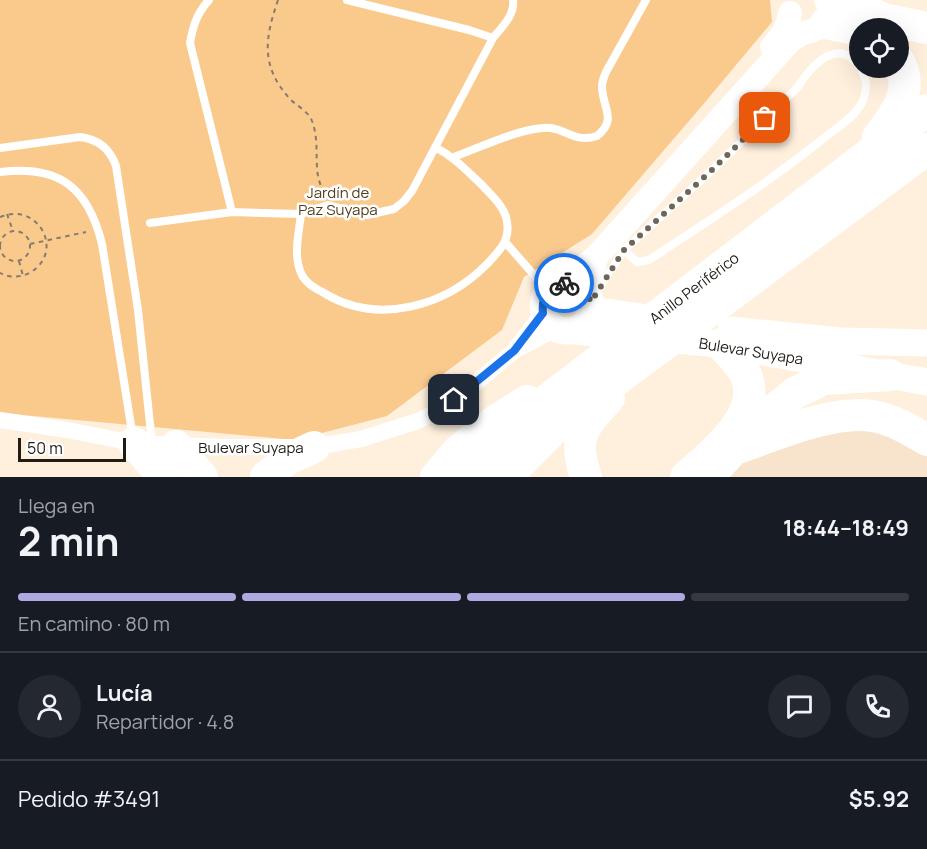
<!DOCTYPE html>
<html lang="es">
<meta charset="utf-8">
<style>
body{margin:0;font-family:Manrope,sans-serif;background:#242831;color:#f1f3f6;height:100vh;display:flex;flex-direction:column;font-size:22px;white-space:nowrap}
*{box-sizing:border-box;margin:0}
p{font-size:20px;color:#9ea1a6}
.icon{flex:none;width:33px;height:33px;fill:none;stroke:currentColor;stroke-width:2;stroke-linecap:round;stroke-linejoin:round}
.map{position:relative;height:477px;overflow:hidden}
.details{display:flex;flex-direction:column;background:#171b24;flex:1}
.details>*{flex:none}
.buttons{position:absolute;left:849px;top:18px;display:grid;gap:12px}
.buttons a{display:grid;place-items:center;width:60px;height:60px;border-radius:50%;background:#171b24;box-shadow:0 6px 24px #0002;font-size:30px}
.scale{position:absolute;left:18px;bottom:15px;width:108px;box-sizing:border-box;padding-left:6px;border:3px solid #201b15;border-top:0;font-size:16px;line-height:21px;white-space:nowrap;color:#201b15;-webkit-text-stroke:4px #fff;paint-order:stroke}
.pin{position:absolute;display:grid;place-items:center;width:51px;height:51px;color:#fff;margin:-26px;border-radius:12px;box-shadow:0 3px 9px #0006}
.courier{position:absolute;display:grid;place-items:center;width:60px;height:60px;margin:-30px;border:4px solid #1a73e8;border-radius:50%;background:#fff;color:#222;box-shadow:0 2px 8px #0007}
.head em{font-style:normal;font-weight:700}
.head div{display:flex;flex-direction:column-reverse}
.head{display:flex;align-items:center;justify-content:space-between;height:102px;padding:0 18px}
h1{font-size:39px;font-weight:700;line-height:45px}
.bar{display:grid;grid-template-columns:repeat(4,1fr);gap:9px 6px;align-content:center;height:72px;padding:0 18px}
.bar i{height:8px;border-radius:4px;background:#363941}
.bar .selected{background:#aea9e1}
.bar p{grid-column:span 4}
.line{display:flex;align-items:center;gap:15px;padding:0 18px;border-top:2px solid #363941}
.line div{flex:1}
.round{display:grid;place-items:center;flex:none;width:63px;height:63px;border-radius:32px;background:#242831}
.map>svg:first-child{display:block}
.built{fill:#f8e4cc}
.green{fill:#faca8d}
.lines{fill:none;stroke-linecap:round;stroke-linejoin:round}
.path{stroke:#857b70;stroke-width:2;stroke-dasharray:4.5 4.5;stroke-linecap:butt}
.lane{stroke:#fff;stroke-width:8}
.street{stroke:#fff;stroke-width:16}
.secondary{stroke:#fff;stroke-width:24}
.primary{stroke:#fff;stroke-width:27}
.highway{stroke:#fff;stroke-width:32}
.done{stroke:#6e665b;stroke-width:6;stroke-dasharray:0 10.8}
.route{stroke:#1a73e8;stroke-width:8}
.labels{text-anchor:middle;dominant-baseline:central;stroke-width:5;stroke-linejoin:round;paint-order:stroke}
.park-label{font-size:15px;fill:#553c1a;stroke:#fff}
.street-label{font-size:15px;fill:#201b15;stroke:#fff}
</style>
<div class="map">
<svg width="927" height="477" viewBox="0 0 927 477">
<rect width="100%" height="100%" fill="#fff0de"/>
<path class="built" d="M 850,422 L 927,450 L 927,477 L 726,477 L 748,454 Z"/>
<path class="green" d="M 0,0 L 770,0 L 772,22 L 701,107 L 592,234 L 524,277 L 502,330 L 387,416 L 295,440 L 0,413 Z"/>
<g class="lines">
<path class="path" d="M 278,0 C 265,38 260,66 290,99 C 297,106 309,112 312,121 C 319,139 315,158 318,176 C 319,182 322,188 324,194
M 7,214 L 13,231
M 0,217 C 38,201 65,251 31,272 C 21,278 10,278 0,273
M0 246a15 15 0 1 1 30 0a15 15 0 1 1-30 0Z
M 30,244 L 86,232
M 19,261 L 23,276"/>
<path class="lane" d="M 209,0 C 197,13 193,26 190,43 L 232,212
M 347,0 L 469,30 L 493,38
M 0,148 L 80,137 C 98,139 110,149 116,166 L 138,310 L 152,443
M 454,157 C 478,148 519,129 543,128 C 565,126 573,144 597,136 C 618,119 602,108 602,86 C 602,81 604,77 606,72 L 646,0
M 0,172 C 59,165 88,187 102,244 L 133,438
M 301,214 C 299,233 293,255 301,273 C 305,283 315,288 324,293 C 378,326 446,306 487,264 C 501,249 512,239 506,217 C 502,204 490,194 481,184 C 466,170 454,157 435,147
M 150,223 L 232,212 L 301,214 L 328,205 L 367,215 L 394,209 L 404,201 L 412,191 L 493,38 C 502,27 515,15 513,0
M 506,243 L 548,291
M 597,291 L 624,250 L 711,171 L 797,88 C 808,71 831,40 854,60 C 860,65 865,75 866,84 C 866,90 864,101 860,106 C 851,120 832,131 819,142 C 765,185 707,222 649,260 L 637,262 L 624,250"/>
<path class="street" d="M 516,348 L 543,313
M 0,420 L 67,430 L 134,443 L 225,447 L 314,447 L 361,439 L 418,421 L 443,408 L 465,392 L 514,351 L 556,329"/>
<path class="secondary" d="M 813,30 C 828,26 833,13 826,0
M 772,47 C 782,36 788,28 790,13
M 562,283 L 596,257 L 791,40 L 801,34 L 811,31
M 588,295 L 596,257"/>
<path class="primary" d="M543 307a24 24 0 1 1 48 0a24 24 0 1 1-48 0Z
M 592,310 L 669,321
M 731,330 L 841,341 L 927,343
M 574,331 L 721,344 L 927,382"/>
<path class="highway" d="M 844,0 L 883,19 L 927,28
M 826,23 L 860,30
M 878,137 C 896,114 915,89 898,60
M 134,443 L 164,477
M 176,446 L 202,477
M 738,448 C 775,435 833,410 872,416 C 892,419 910,430 927,440
M 266,477 L 288,459 L 314,447
M 436,477 L 458,451 L 495,421 L 527,401
M 469,477 L 547,400 L 927,110
M 506,477 L 564,419 L 927,149
M 586,477 C 572,437 583,427 609,398
M 686,477 C 710,455 761,417 747,378 C 743,366 729,354 721,344
M 708,477 L 762,419 L 795,393 L 824,379 L 890,375"/>
</g>
<g class="lines">
<path class="done" d="M 564,283 C 578,282 586,290 591,302 L 624,250 L 711,171 L 765,118"/>
<path class="route" d="M 454,400 L 514,351 L 543,313 C 541,297 549,286 564,283"/>
</g>
<g class="labels">
<g class="park-label">
<text x="338" y="192">Jardín de<tspan x="338" dy="17">Paz Suyapa</tspan></text>
</g>
<g class="street-label">
<text transform="translate(694 288) rotate(-37)">Anillo Periférico</text>
<text transform="translate(751 351) rotate(9)">Bulevar Suyapa</text>
<text x="251" y="447">Bulevar Suyapa</text>
</g>
</g>
</svg>
<div class="buttons">
<a><svg class="icon" aria-label="locate" viewBox="0 0 24 24"><circle cx="12" cy="12" r="6"/><path d="M12 2v4M12 18v4M2 12h4M18 12h4"/></svg></a>
</div>
<div class="scale">50 m</div>
<div class="pin" style="left:765px;top:118px;background:#ea580c"><svg class="icon" aria-label="bag" viewBox="0 0 24 24"><path d="M5 8h14l-1 12H6zM9 8a3 3 0 0 1 6 0"/></svg></div>
<div class="pin" style="left:454px;top:400px;background:#1f2937"><svg class="icon" aria-label="home" viewBox="0 0 24 24"><path d="M3 11l9-7 9 7M6 9v11h12V9"/></svg></div>
<div class="courier" style="left:564px;top:283px"><svg class="icon" aria-label="bike" viewBox="0 0 24 24"><circle cx="6" cy="16" r="4"/><circle cx="18" cy="16" r="4"/><path d="M6 16l4-8h5l3 8M10 8l3 8H6M13 5h3"/></svg></div>
</div>
<section class="details">
<div class="head"><div><h1>2 min</h1><p>Llega en</p></div><em>18:44–18:49</em></div>
<div class="bar"><i class="selected"></i><i class="selected"></i><i class="selected"></i><i></i><p>En camino · 80 m</p></div>
<div class="line" style="height:108px"><a class="round"><svg class="icon" aria-label="person" viewBox="0 0 24 24"><circle cx="12" cy="8" r="4"/><path d="M4 21q1-7 8-7t8 7"/></svg></a><div><b>Lucía</b><p>Repartidor · 4.8</p></div><a class="round"><svg class="icon" aria-label="chat" viewBox="0 0 24 24"><path d="M4 5h16v11H9l-5 4z"/></svg></a><a class="round"><svg class="icon" aria-label="phone" viewBox="0 0 24 24"><path d="M5 4h4l2 5-3 2q2 4 5 5l2-3 5 2v4C11 20 4 13 5 4z"/></svg></a></div>
<div class="line" style="height:78px"><div>Pedido #3491</div><b>$5.92</b></div>
</section>
